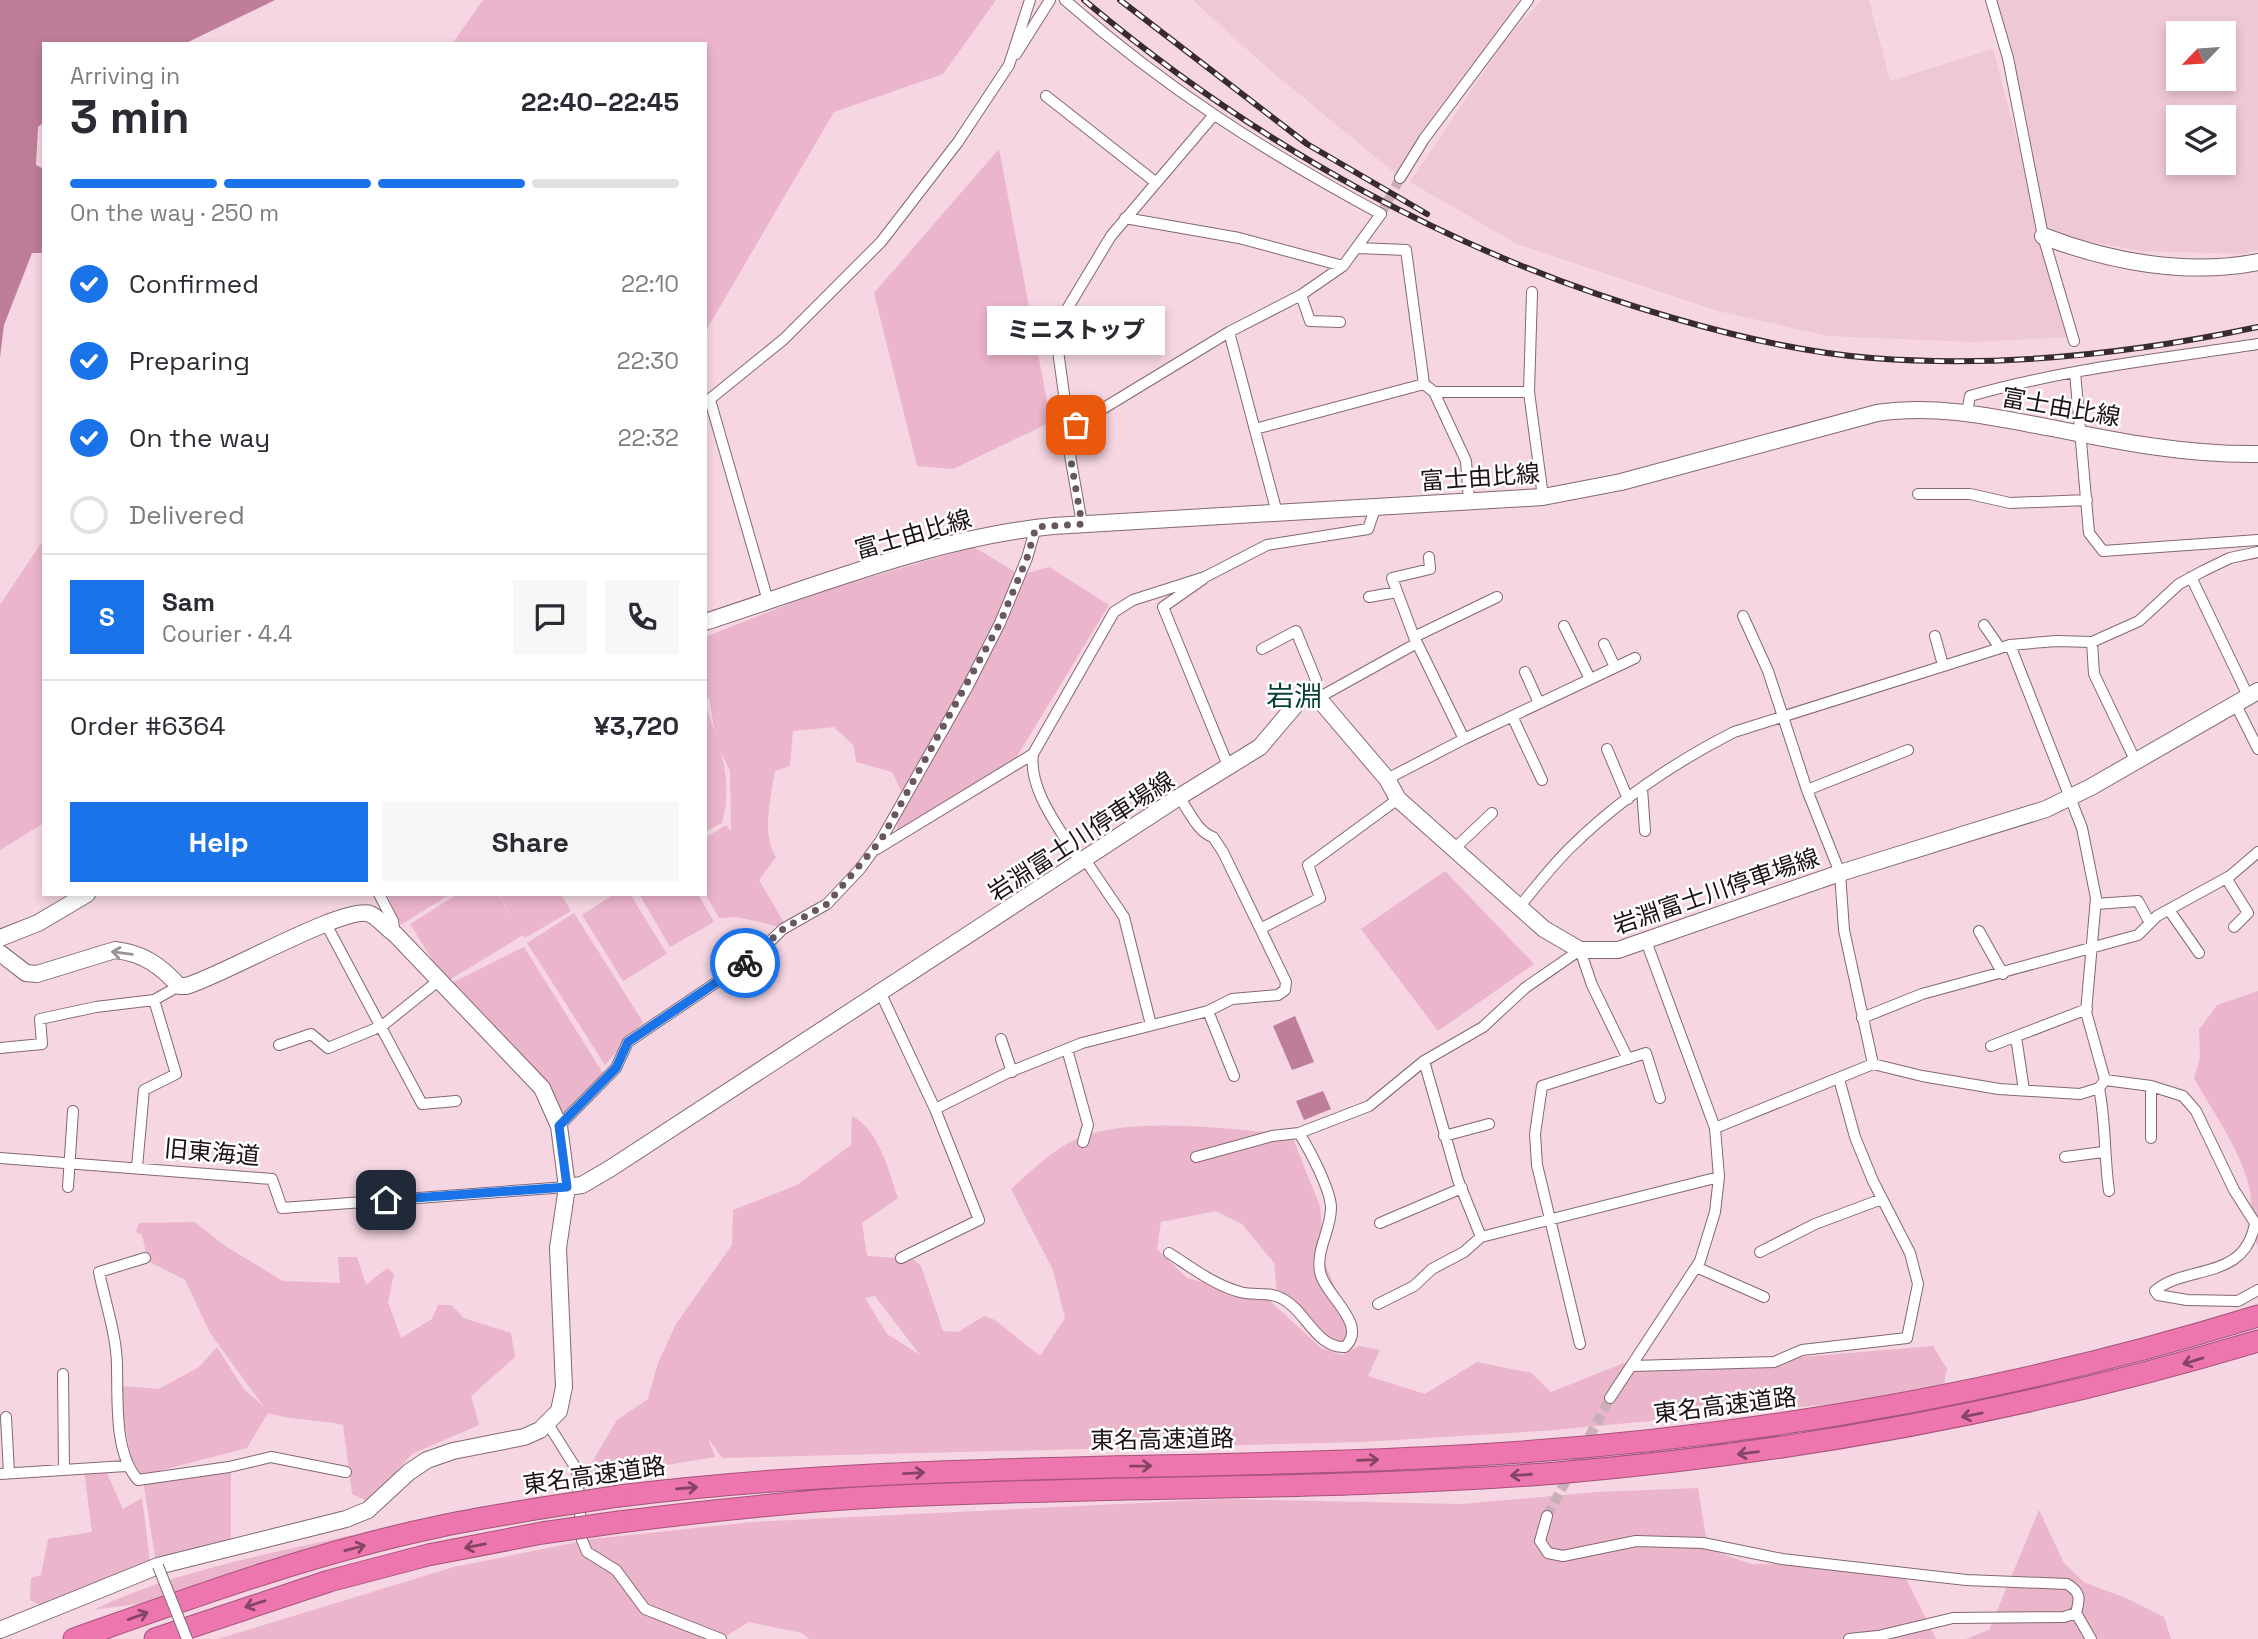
<!DOCTYPE html>
<meta charset="utf-8">
<style>
body{margin:0;font-family:"Space Grotesk","Noto Sans JP",sans-serif;background:#f7f7f7;color:#2b2b33;height:100vh;display:flex;flex-direction:column;font-size:26px;white-space:nowrap}
*{box-sizing:border-box;margin:0}
p{font-size:23px;color:#7c7c81}
.icon{flex:none;width:38px;height:38px;fill:none;stroke:currentColor;stroke-width:2;stroke-linecap:round;stroke-linejoin:round}
.map{position:relative;flex:1;overflow:hidden}
.details{position:absolute;left:42px;top:42px;width:665px;height:854px;display:flex;flex-direction:column;background:#fff;border-radius:0px;box-shadow:0 4px 10px #0003}
.details>*{flex:none}
.needle{width:46px;rotate:245deg}
.fabs{position:absolute;left:2166px;top:21px;display:grid;gap:14px}
.fabs a{display:grid;place-items:center;width:70px;height:70px;border-radius:0px;background:#fff;box-shadow:0 4px 10px #0003;font-size:35px}
.pin{position:absolute;display:grid;place-items:center;width:60px;height:60px;color:#fff;margin:-30px;border-radius:14px;box-shadow:0 4px 10px #0006}
.courier{position:absolute;display:grid;place-items:center;width:70px;height:70px;margin:-35px;border:5px solid #1a73e8;border-radius:50%;background:#fff;color:#222;box-shadow:0 2px 9px #0007}
.bubble{position:absolute;height:49px;border-radius:0px;background:#fff;box-shadow:0 4px 10px #0003;font-size:23px;font-weight:800;line-height:49px;text-align:center}
.overview em{font-style:normal;font-weight:800}
.overview div{display:flex;flex-direction:column-reverse}
.overview{display:flex;align-items:center;justify-content:space-between;height:119px;padding:0 28px}
h1{font-size:46px;font-weight:800;line-height:52px}
.bar{display:grid;grid-template-columns:repeat(4,1fr);gap:10px 7px;align-content:center;height:84px;padding:0 28px}
.bar i{height:9px;border-radius:5px;background:#e1e1e2}
.bar .selected{background:#1a73e8}
.bar p{grid-column:span 4}
.line{display:flex;align-items:center;gap:18px;padding:0 28px;border-top:2px solid #e1e1e2}
.line div{flex:1}
.round{display:grid;place-items:center;flex:none;width:74px;height:74px;border-radius:0px;background:#f7f7f7}
ol{padding:0 28px;list-style:none}
li{display:flex;align-items:center;gap:21px;height:77px}
li p{margin-inline-start:auto}
li .icon{padding:7px;border-radius:50%;background:#1a73e8;color:#fff;stroke-width:4}
li:last-child{color:#7c7c81}
li i{width:38px;height:38px;border:4px solid #e1e1e2;border-radius:50%}
.primary-button{display:flex;gap:14px;margin-top:auto;padding:14px 28px}
.primary-button a{flex:1;height:80px;border-radius:0px;background:#1a73e8;color:#fff;font-size:28px;font-weight:800;line-height:80px;text-align:center}
.primary-button a+a{background:#f7f7f7;color:#2b2b33}
.map>svg:first-child{display:block}
.built{fill:#efc8d7;fill-rule:evenodd}
.green{fill:#ebb5cb;fill-rule:evenodd}
.water{fill:#be7d99}
.lines{fill:none;stroke-linecap:round;stroke-linejoin:round}
.street-tunnel{stroke:#caafb9;stroke-width:10;stroke-dasharray:10 5;stroke-linecap:butt}
.street-casing{stroke:#836872;stroke-width:12}
.secondary-casing{stroke:#836872;stroke-width:18}
.highway-casing{stroke:#a45379;stroke-width:23}
.street{stroke:#fff;stroke-width:10}
.secondary{stroke:#fff;stroke-width:16}
.highway{stroke:#ed76ae;stroke-width:21}
.rail-casing{stroke:#382a30;stroke-width:6}
.rail{stroke:#fff;stroke-width:3.5;stroke-dasharray:10;stroke-linecap:butt}
.street-bridge-casing{stroke:#836872;stroke-width:12;stroke-linecap:butt}
.highway-bridge-casing{stroke:#a45379;stroke-width:23;stroke-linecap:butt}
.street-bridge{stroke:#fff;stroke-width:10}
.highway-bridge{stroke:#ed76ae;stroke-width:21}
.oneway{stroke:#999497}
.oneway2{stroke:#854462}
.done{stroke:#69575e;stroke-width:7;stroke-dasharray:0 12.6}
.route{stroke:#1a73e8;stroke-width:9}
.labels{text-anchor:middle;dominant-baseline:central;stroke-width:5;stroke-linejoin:round;paint-order:stroke}
.street-label{font-size:24px;fill:#1d1217;stroke:#fff}
.quarter-label{font-size:28px;fill:#063f33;stroke:#fff}
</style>
<div class="map">
<svg width="2258" height="1639" viewBox="0 0 2258 1639">
<rect width="100%" height="100%" fill="#f5d6e2"/>
<path class="built" d="M 1193,0 L 1519,0 L 1396,174 L 1265,66 Z
M 1542,0 L 1869,0 L 1890,81 L 1993,49 L 2069,337 L 1974,342 L 1828,336 L 1718,311 L 1517,244 L 1410,182 L 1506,39 Z
M 1993,0 L 2258,0 L 2258,250 L 2244,254 L 2139,251 L 2054,234 L 2047,229 ZM 2179,33 L 2224,33 L 2224,79 L 2179,79 ZM 2179,117 L 2224,117 L 2224,163 L 2179,163 Z"/>
<path class="green" d="M 483,0 L 996,0 L 943,74 L 834,112 L 705,332 L 705,44 L 452,44 Z
M 999,149 L 1051,422 L 953,469 L 917,466 L 874,293 Z
M 44,539 L 44,823 L 0,850 L 0,605 Z
M 974,547 L 1020,575 L 1049,567 L 1109,605 L 1016,758 L 896,837 L 901,790 L 892,772 L 856,762 L 854,746 L 834,727 L 793,731 L 790,766 L 775,771 C 771,797 761,834 776,857 L 759,880 L 785,924 L 780,927 L 737,917 L 719,918 L 705,894 L 705,838 L 726,825 L 731,832 L 730,771 L 721,752 C 727,778 729,797 722,823 L 705,832 L 705,703 L 715,733 L 709,698 L 705,700 L 705,637 L 819,592 Z
M 1445,871 L 1534,964 L 1438,1031 L 1361,929 Z
M 387,894 L 450,894 L 401,925 Z
M 458,894 L 498,894 L 513,919 L 499,894 L 561,894 L 571,911 L 525,938 L 523,935 L 446,982 L 410,924 Z
M 614,894 L 630,894 L 667,954 L 623,981 L 582,915 Z
M 639,894 L 698,894 L 714,922 L 670,947 Z
M 574,913 L 643,1022 L 605,1065 L 527,943 Z
M 524,947 L 606,1078 L 561,1117 L 452,983 Z
M 2258,991 L 2258,1245 C 2246,1232 2253,1208 2250,1192 C 2243,1152 2213,1113 2194,1078 L 2200,1058 L 2199,1030 L 2217,1005 Z
M 852,1116 C 880,1131 888,1170 898,1198 L 862,1223 L 867,1256 L 913,1259 L 921,1266 L 943,1331 L 958,1332 L 984,1316 L 995,1320 L 1040,1356 L 1065,1318 L 1053,1270 L 1011,1189 C 1030,1172 1051,1151 1074,1140 C 1131,1114 1229,1130 1291,1134 L 1320,1206 L 1324,1261 L 1356,1339 L 1336,1347 L 1277,1292 L 1274,1263 L 1242,1224 L 1216,1211 L 1161,1222 L 1157,1249 L 1187,1278 L 1269,1300 L 1321,1348 L 1342,1355 L 1359,1346 L 1380,1350 L 1368,1376 L 1425,1394 L 1477,1362 L 1531,1373 L 1551,1392 L 1624,1363 L 1700,1371 L 1801,1357 L 1933,1346 L 1947,1369 L 1944,1384 L 1898,1398 L 1542,1431 L 1362,1442 L 722,1458 L 708,1438 L 715,1457 L 582,1479 L 617,1420 L 648,1399 L 658,1363 L 676,1324 L 732,1245 L 733,1210 L 797,1185 L 851,1145 ZM 875,1296 L 920,1355 L 887,1334 L 865,1298 Z
M 195,1222 L 225,1246 L 283,1281 L 340,1283 L 338,1257 L 357,1257 L 366,1285 L 387,1268 L 394,1274 L 388,1302 L 401,1338 L 432,1319 L 438,1305 L 451,1305 L 464,1318 L 511,1333 L 515,1357 L 471,1396 L 479,1425 L 412,1454 L 369,1502 L 352,1494 L 343,1425 C 318,1419 293,1421 268,1413 L 247,1448 L 143,1475 L 133,1469 L 120,1400 L 121,1386 L 159,1389 L 199,1367 L 217,1347 L 243,1388 L 264,1407 L 210,1333 L 185,1280 L 148,1261 L 142,1235 L 136,1232 L 139,1223 Z
M 84,1471 L 106,1471 L 123,1509 L 142,1498 L 150,1561 L 40,1605 L 30,1600 L 31,1578 L 41,1575 L 48,1539 L 92,1532 Z
M 231,1473 L 231,1541 L 156,1563 L 143,1480 Z
M 1698,1488 L 1708,1549 L 1751,1564 L 1881,1565 L 1906,1579 L 1936,1639 L 809,1639 L 802,1633 L 749,1622 L 721,1639 L 218,1639 L 454,1567 L 593,1539 L 752,1522 L 1223,1499 L 1462,1504 L 1597,1492 Z
M 2039,1510 L 2064,1563 L 2085,1583 L 2126,1598 L 2164,1617 L 2171,1639 L 1966,1639 L 1989,1630 Z
M 352,1535 L 352,1540 L 143,1603 L 93,1610 C 175,1571 264,1555 352,1535 Z"/>
<path class="water" d="M 0,0 L 275,0 L 184,44 L 44,44 L 44,122 L 38,127 L 36,165 L 44,169 L 44,253 L 32,253 L 4,325 L 0,357 Z
M 1295,1016 L 1314,1062 L 1292,1070 L 1273,1026 Z
M 1323,1091 L 1331,1109 L 1304,1120 L 1296,1101 Z"/>
<g class="lines">
<path class="street-tunnel" d="M 1381,214 L 1400,178
M 1547,1516 L 1610,1398"/>
<defs>
<path id="street" d="M 1065,0 C 1165,88 1264,151 1381,214 L 1343,266 L 1301,295 L 1229,332 L 1076,425 L 1067,438 L 1082,524
M 1991,0 L 2008,58 L 2043,236 L 2074,341
M 1016,54 L 1050,0
M 1046,96 L 1154,181
M 1400,178 L 1424,139 L 1528,0
M 1125,218 L 1239,238 L 1343,266
M 1358,248 L 1406,250 L 1424,384 L 1434,392 L 1529,392
M 1532,292 L 1529,392 L 1543,497
M 1301,295 L 1310,321 L 1340,322
M 1229,332 L 1277,513
M 2075,372 L 2089,533 L 2103,551 L 2258,540
M 1434,392 L 1466,461 L 1469,501
M 710,400 L 768,601
M 705,403 L 784,339 L 881,242 L 958,142 L 1009,65 L 1030,0
M 1967,412 L 1970,396 C 2064,369 2161,359 2258,344
M 1255,429 L 1424,384
M 1067,438 L 1059,412 L 1064,394 L 1055,329 L 1111,236 L 1213,116
M 1918,494 L 1970,494 L 2010,503 L 2087,500
M 2191,577 L 2249,698
M 1203,579 L 1163,607 L 1229,768
M 1369,597 L 1397,592
M 1743,616 L 1768,671 L 1807,790 L 1840,873 L 1844,930 L 1873,1064
M 1984,625 L 2000,648
M 1564,626 L 1590,679
M 1935,636 L 1943,665
M 1414,637 L 1392,578 L 1430,569 L 1429,557
M 2092,642 L 2094,674 L 2136,762
M 1417,643 L 1414,637 L 1497,597
M 1604,644 L 1615,667
M 1262,649 L 1296,631 L 1316,680 L 1312,694
M 1525,672 L 1539,703
M 1318,698 L 1417,643 L 1464,739
M 2236,705 L 2258,749
M 1512,716 L 1542,780
M 1607,749 L 1628,799
M 1387,779 L 1464,739 L 1635,658
M 1642,788 L 1645,831
M 1807,790 L 1908,750
M 877,849 L 1033,754
M 1454,849 L 1492,813
M 1086,861 L 1124,917 L 1151,1025
M 1081,864 C 1063,832 1028,792 1033,754 L 1114,612 L 1133,600 L 1205,577 L 1267,545 L 1368,529 L 1376,506
M 2226,878 L 2248,913 L 2234,927
M 379,894 L 393,921 L 395,934
M 2096,904 L 2138,901 L 2150,923
M 1519,907 C 1536,887 1552,865 1572,846 C 1619,800 1675,762 1734,732 L 2010,645 L 2056,641 L 2092,642 L 2139,621 L 2179,584 L 2203,571 L 2230,558 L 2258,552
M 2169,910 L 2199,953
M 326,924 L 422,1104 L 456,1101
M 1262,928 L 1320,898 L 1308,865 L 1398,799
M 1979,931 L 2003,974
M 881,994 L 935,1109 L 979,1220 L 901,1258
M 1208,1011 L 1234,1076
M 1862,1018 L 1922,994 L 2138,935 L 2157,916 L 2230,876 L 2258,852
M 2016,1037 L 2024,1090
M 1001,1039 L 1012,1072
M 279,1045 L 311,1034 L 328,1048 L 382,1026 L 438,981
M 1991,1046 L 2087,1009
M 0,1048 L 42,1044 L 40,1019 L 96,1007 L 154,1000 L 179,986
M 1067,1049 L 1088,1125 L 1083,1142
M 1424,1061 L 1458,1180 L 1481,1237
M 2105,1080 L 2151,1086 L 2183,1096 L 2196,1111 L 2234,1190 L 2255,1223 C 2245,1282 2185,1264 2155,1291 L 2158,1295 L 2187,1300 L 2238,1301 L 2258,1290
M 2151,1086 L 2151,1138
M 2099,1088 C 2106,1122 2104,1156 2109,1191
M 935,1109 L 1007,1073 L 1082,1043 L 1208,1011 L 1232,999 L 1278,995 L 1285,990 L 1286,982 L 1223,852 L 1213,837 C 1198,833 1188,809 1179,797
M 559,1126 L 616,1068 L 628,1042 L 754,957 L 783,929 L 827,904 L 860,869 L 881,840 L 968,686 L 1000,623 L 1027,558 L 1036,527
M 1715,1128 L 1873,1064 L 1922,1076 L 1999,1089 L 2080,1094 L 2099,1088 L 2105,1080 L 2086,1012 L 2096,898 L 2082,828 L 2010,645
M 1444,1136 L 1489,1124
M 1196,1157 L 1272,1136 L 1299,1133
M 2065,1157 L 2103,1152
M 0,1158 L 272,1179 L 282,1208 L 567,1187
M 137,1167 L 144,1090 L 176,1074 L 154,1000
M 68,1187 L 73,1111
M 1380,1223 L 1462,1188
M 1760,1252 L 1815,1224 L 1882,1199
M 1169,1253 C 1191,1267 1214,1285 1240,1292 C 1255,1296 1269,1291 1283,1299 C 1306,1311 1316,1348 1345,1347 C 1369,1324 1325,1296 1320,1272 C 1316,1249 1331,1230 1331,1208 C 1331,1190 1309,1149 1299,1133 L 1369,1106 L 1424,1061 L 1483,1027 L 1525,988 L 1580,950 L 1592,985 L 1628,1059
M 145,1258 L 99,1272 C 105,1302 117,1336 117,1367 C 118,1402 114,1453 138,1480 L 229,1467 L 271,1457 L 346,1472
M 1696,1267 L 1764,1297
M 1378,1304 L 1414,1286 L 1432,1269 L 1464,1252 L 1481,1237 L 1719,1177
M 1580,1344 L 1537,1165 L 1535,1134 L 1542,1086 L 1646,1053 L 1660,1098
M 1632,1366 L 1774,1362 L 1802,1350 L 1907,1338 L 1918,1284 L 1910,1253 L 1873,1181 L 1855,1137 L 1839,1079
M 63,1374 L 64,1470
M 1610,1398 L 1700,1261 L 1715,1212 L 1719,1177 L 1715,1128 L 1646,941
M 6,1417 L 9,1473
M 548,1424 L 577,1470 L 582,1540 L 587,1552 L 616,1570 L 645,1609 L 721,1639
M 0,1474 L 126,1466
M 1547,1516 L 1540,1541 L 1548,1553 L 1563,1556 L 1636,1541 L 1703,1543 L 1782,1559 L 1966,1580 L 2067,1584 C 2081,1592 2080,1599 2076,1613 L 2064,1617 L 1953,1618 L 1878,1636 L 1849,1639
M 2076,1613 L 2091,1639"/>
<path id="secondary" d="M 2043,236 C 2110,262 2187,276 2258,262
M 705,622 C 817,586 937,537 1053,526 L 1543,497 L 1621,482 L 1877,413 C 1938,404 1992,417 2052,428 C 2120,442 2188,455 2258,454
M 0,938 L 38,923 L 87,894
M 0,953 L 26,973 L 37,974 L 115,950 C 143,953 161,966 179,986 L 186,986 C 220,977 346,904 370,914 C 378,917 387,929 395,934 L 542,1088 L 559,1126 L 567,1187 L 558,1248 L 564,1387 L 559,1411 L 540,1430 L 524,1437 L 453,1451 L 427,1460 L 409,1472 L 368,1510 L 346,1519 L 158,1566 L 0,1630
M 567,1187 L 582,1185 L 611,1168 L 1179,797 L 1260,747 L 1304,695 L 1318,698 L 1387,779 L 1398,799 L 1544,929 L 1580,950 L 1618,950 L 1840,873 L 2046,809 L 2091,787 L 2258,691"/>
<path id="highway" d="M 619,1496 C 892,1462 1167,1471 1441,1457 C 1718,1443 1993,1398 2258,1316
M 619,1522 C 699,1512 778,1503 859,1498 C 1091,1485 1325,1491 1557,1473 C 1796,1453 2028,1410 2258,1341
M 74,1639 C 193,1597 313,1553 437,1527 C 472,1519 507,1514 542,1508
M 155,1639 L 329,1581 L 428,1555 L 542,1533"/>
</defs>
<use href="#street" class="street-casing"/>
<use href="#secondary" class="secondary-casing"/>
<use href="#highway" class="highway-casing"/>
<use href="#street" class="street"/>
<use href="#secondary" class="secondary"/>
<use href="#highway" class="highway"/>
<defs>
<path id="rail" d="M 1084,0 C 1256,145 1456,256 1673,318 C 1738,337 1805,353 1872,358 C 2002,368 2131,354 2258,327
M 1120,0 L 1307,144 L 1427,214"/>
</defs>
<use href="#rail" class="rail-casing"/>
<use href="#rail" class="rail"/>
<defs>
<path id="street-bridge" d="M 158,1566 L 187,1639"/>
<path id="highway-bridge" d="M 542,1508 L 619,1496
M 542,1533 L 619,1522"/>
</defs>
<use href="#street-bridge" class="street-bridge-casing"/>
<use href="#highway-bridge" class="highway-bridge-casing"/>
<use href="#street-bridge" class="street-bridge"/>
<use href="#highway-bridge" class="highway-bridge"/>
</g>
<defs><path id="oneway-shaft" d="M-6 0H5M1.5-3L5.5 0L1.5 3" fill="none" stroke-width="1.6" stroke-linecap="round" stroke-linejoin="round" transform="scale(1.75)"/></defs>
<use class="oneway" href="#oneway-shaft" transform="translate(122 953) rotate(-173)"/>
<g class="oneway2">
<use href="#oneway-shaft" transform="translate(2193 1361) rotate(163)"/>
<use href="#oneway-shaft" transform="translate(1972 1415) rotate(168)"/>
<use href="#oneway-shaft" transform="translate(1748 1453) rotate(173)"/>
<use href="#oneway-shaft" transform="translate(1368 1460) rotate(-2)"/>
<use href="#oneway-shaft" transform="translate(1141 1466) rotate(-1)"/>
<use href="#oneway-shaft" transform="translate(914 1473) rotate(-3)"/>
<use href="#oneway-shaft" transform="translate(1521 1475) rotate(176)"/>
<use href="#oneway-shaft" transform="translate(687 1488) rotate(-5)"/>
<use href="#oneway-shaft" transform="translate(475 1546) rotate(169)"/>
<use href="#oneway-shaft" transform="translate(355 1548) rotate(-15)"/>
<use href="#oneway-shaft" transform="translate(255 1604) rotate(162)"/>
<use href="#oneway-shaft" transform="translate(138 1616) rotate(-20)"/>
</g>
<g class="lines">
<path class="done" d="M 745,963 L 783,929 L 827,904 L 881,840 L 1000,623 L 1027,558 L 1036,527 L 1082,524 L 1067,438 L 1076,425"/>
<path class="route" d="M 386,1200 L 567,1187 L 559,1126 L 616,1068 L 628,1042 L 745,963"/>
</g>
<g class="labels">
<g class="street-label">
<text transform="translate(2061 407) rotate(10)">富士由比線</text>
<text transform="translate(1480 477) rotate(-4)">富士由比線</text>
<text transform="translate(913 534) rotate(-16)">富士由比線</text>
<text transform="translate(1081 836) rotate(-33)">岩淵富士川停車場線</text>
<text transform="translate(1716 891) rotate(-19)">岩淵富士川停車場線</text>
<text transform="translate(212 1152) rotate(5)">旧東海道</text>
<text transform="translate(1725 1405) rotate(-7)">東名高速道路</text>
<text transform="translate(1162 1439) rotate(-1)">東名高速道路</text>
<text transform="translate(594 1475) rotate(-8)">東名高速道路</text>
</g>
<g class="quarter-label">
<text x="1294" y="696">岩淵</text>
</g>
</g>
</svg>
<div class="fabs">
<a><svg class="needle" viewBox="-14 -14 28 28"><path d="M0-13l5 13h-10z" fill="#e53935"/><path d="M0 13l5-13h-10z" fill="#7c7c81"/></svg></a>
<a><svg class="icon" aria-label="layers" viewBox="0 0 24 24"><path d="M12 4l9 5-9 5-9-5zM3 14l9 5 9-5"/></svg></a>
</div>
<div class="pin" style="left:1076px;top:425px;background:#ea580c"><svg class="icon" aria-label="bag" viewBox="0 0 24 24"><path d="M5 8h14l-1 12H6zM9 8a3 3 0 0 1 6 0"/></svg></div>
<div class="pin" style="left:386px;top:1200px;background:#1f2937"><svg class="icon" aria-label="home" viewBox="0 0 24 24"><path d="M3 11l9-7 9 7M6 9v11h12V9"/></svg></div>
<div class="courier" style="left:745px;top:963px"><svg class="icon" aria-label="bike" viewBox="0 0 24 24"><circle cx="6" cy="16" r="4"/><circle cx="18" cy="16" r="4"/><path d="M6 16l4-8h5l3 8M10 8l3 8H6M13 5h3"/></svg></div>
<div class="bubble" style="left:987px;top:306px;width:178px">ミニストップ</div>
<section class="details">
<div class="overview"><div><h1>3 min</h1><p>Arriving in</p></div><em>22:40–22:45</em></div>
<div class="bar"><i class="selected"></i><i class="selected"></i><i class="selected"></i><i></i><p>On the way · 250 m</p></div>
<ol>
<li><svg class="icon" aria-label="check" viewBox="0 0 24 24"><path d="M5 12l5 5 9-10"/></svg>Confirmed<p>22:10</p></li>
<li><svg class="icon" aria-label="check" viewBox="0 0 24 24"><path d="M5 12l5 5 9-10"/></svg>Preparing<p>22:30</p></li>
<li><svg class="icon" aria-label="check" viewBox="0 0 24 24"><path d="M5 12l5 5 9-10"/></svg>On the way<p>22:32</p></li>
<li><i></i>Delivered</li>
</ol>
<div class="line" style="height:126px"><b class="round" style="background:#1a73e8;color:#fff">S</b><div><b>Sam</b><p>Courier · 4.4</p></div><a class="round"><svg class="icon" aria-label="chat" viewBox="0 0 24 24"><path d="M4 5h16v11H9l-5 4z"/></svg></a><a class="round"><svg class="icon" aria-label="phone" viewBox="0 0 24 24"><path d="M5 4h4l2 5-3 2q2 4 5 5l2-3 5 2v4C11 20 4 13 5 4z"/></svg></a></div>
<div class="line" style="height:91px"><div>Order #6364</div><b>¥3,720</b></div>
<div class="primary-button"><a>Help</a><a>Share</a></div>
</section>
</div>
